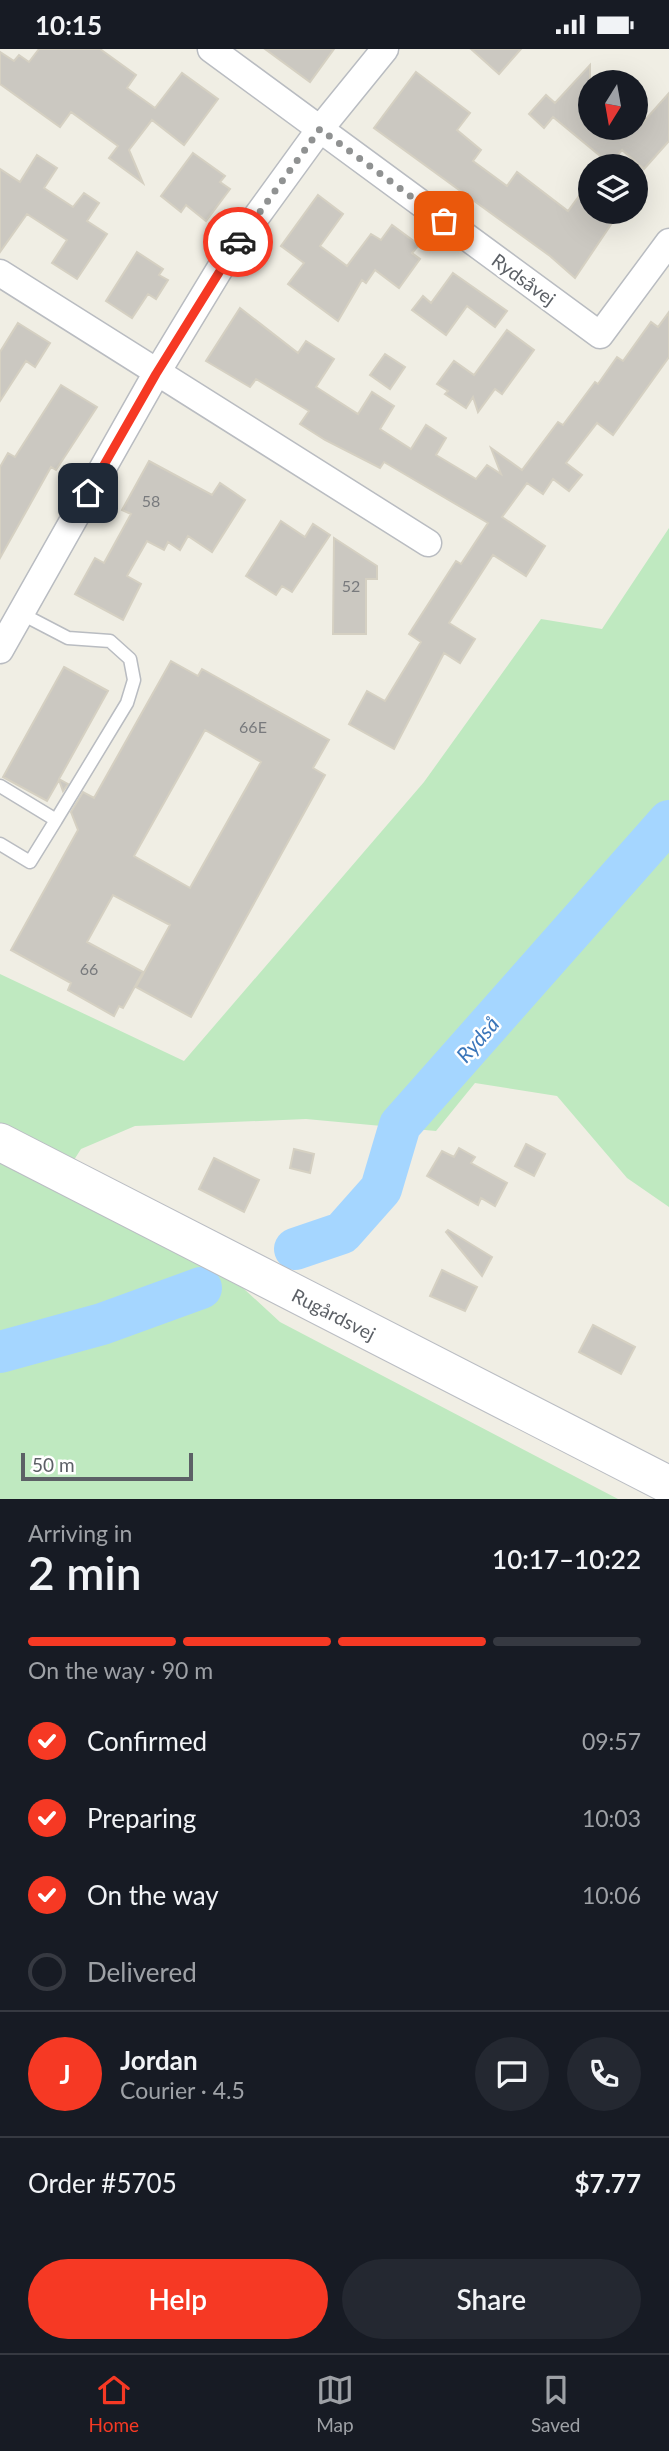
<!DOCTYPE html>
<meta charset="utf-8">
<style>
body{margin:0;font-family:Lato,sans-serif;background:#242831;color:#f1f3f6;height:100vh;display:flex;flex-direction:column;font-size:26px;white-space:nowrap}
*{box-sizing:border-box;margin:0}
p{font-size:23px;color:#9ea1a6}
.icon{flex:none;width:38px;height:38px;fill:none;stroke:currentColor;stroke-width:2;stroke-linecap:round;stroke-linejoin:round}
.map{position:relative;height:1450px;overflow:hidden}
.drawer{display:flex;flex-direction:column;background:#171b24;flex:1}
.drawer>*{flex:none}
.needle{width:46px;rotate:191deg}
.tools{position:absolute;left:578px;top:21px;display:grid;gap:14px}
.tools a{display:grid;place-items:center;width:70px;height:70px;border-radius:50%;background:#171b24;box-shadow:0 7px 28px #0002;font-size:35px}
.scale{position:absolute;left:21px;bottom:18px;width:172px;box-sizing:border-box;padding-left:7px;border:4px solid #5c6066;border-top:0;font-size:19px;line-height:24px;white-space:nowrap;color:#5c6066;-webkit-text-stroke:5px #fff;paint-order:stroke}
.pin{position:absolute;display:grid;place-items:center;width:60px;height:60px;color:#fff;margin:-30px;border-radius:14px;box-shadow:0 4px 10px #0006}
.courier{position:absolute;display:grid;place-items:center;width:70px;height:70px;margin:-35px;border:5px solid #f63924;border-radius:50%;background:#fff;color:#222;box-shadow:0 2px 9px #0007}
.summary em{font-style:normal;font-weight:600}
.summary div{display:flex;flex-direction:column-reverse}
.summary{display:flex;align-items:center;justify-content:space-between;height:119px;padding:0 28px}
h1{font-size:46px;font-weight:600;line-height:52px}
.bar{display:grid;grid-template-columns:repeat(4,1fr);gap:10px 7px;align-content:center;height:84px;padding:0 28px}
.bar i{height:9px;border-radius:5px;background:#363941}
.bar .active{background:#f63924}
.bar p{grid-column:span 4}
.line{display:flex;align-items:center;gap:18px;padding:0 28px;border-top:2px solid #363941}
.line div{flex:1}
.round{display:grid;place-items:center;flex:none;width:74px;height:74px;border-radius:37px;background:#242831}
ol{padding:0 28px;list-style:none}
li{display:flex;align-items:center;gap:21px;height:77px}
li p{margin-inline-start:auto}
li .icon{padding:7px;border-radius:50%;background:#f63924;color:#fff;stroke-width:4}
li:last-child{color:#9ea1a6}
li i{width:38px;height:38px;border:4px solid #363941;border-radius:50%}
.button{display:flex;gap:14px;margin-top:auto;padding:14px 28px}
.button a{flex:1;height:80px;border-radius:42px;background:#f63924;color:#fff;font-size:28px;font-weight:600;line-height:80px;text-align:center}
.button a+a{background:#242831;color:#f1f3f6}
.status{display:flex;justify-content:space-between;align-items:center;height:49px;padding:0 35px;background:#171b24;direction:ltr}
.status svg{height:19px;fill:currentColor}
.menu{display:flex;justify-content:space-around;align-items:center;height:98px;border-top:2px solid #363941;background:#171b24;font-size:19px;color:#9ea1a6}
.menu a{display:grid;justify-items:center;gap:4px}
.menu .active{color:#f63924}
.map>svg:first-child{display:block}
.green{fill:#bfe9c0}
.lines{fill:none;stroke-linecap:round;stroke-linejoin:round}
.river{stroke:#a5d6ff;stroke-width:42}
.building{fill:#cbc8c1;stroke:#d5d0c2;stroke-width:2;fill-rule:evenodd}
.lane-casing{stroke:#b9bcc1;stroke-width:15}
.street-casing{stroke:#b9bcc1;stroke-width:29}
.secondary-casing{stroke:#babdc3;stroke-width:39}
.lane{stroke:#fff;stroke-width:12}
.street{stroke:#fff;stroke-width:26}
.secondary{stroke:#fff;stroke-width:37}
.done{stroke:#909292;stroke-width:7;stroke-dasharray:0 12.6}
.route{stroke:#f63924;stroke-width:9}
.labels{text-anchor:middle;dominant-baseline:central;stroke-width:5;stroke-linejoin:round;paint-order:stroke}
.number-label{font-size:16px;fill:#787a7d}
.street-label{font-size:19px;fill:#5c6066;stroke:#fff}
.water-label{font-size:21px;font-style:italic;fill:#3a75b9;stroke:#fff}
</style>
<div class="status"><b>10:15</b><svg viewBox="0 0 49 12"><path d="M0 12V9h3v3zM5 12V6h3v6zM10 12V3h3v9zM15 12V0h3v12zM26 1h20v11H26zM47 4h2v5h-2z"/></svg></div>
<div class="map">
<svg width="669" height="1450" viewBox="0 0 669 1450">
<rect width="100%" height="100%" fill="#f0eee4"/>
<path class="green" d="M 669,479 L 669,1158 L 627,1129 L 557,1047 L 475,1034 L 436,1082 L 306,1070 L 135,1077 L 81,1100 L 56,1139 L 243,1239 L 280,1273 L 618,1450 L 0,1450 L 0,925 L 184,1012 L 424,733 L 541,570 L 602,580 Z"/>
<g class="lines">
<path class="river" d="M 295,1200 L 342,1184 L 381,1140 L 400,1076 L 669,772
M 0,1303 L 102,1275 L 201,1239"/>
</g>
<path class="building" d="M 39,0 L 100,0 L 136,26 L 127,39 L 155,59 L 182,24 L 218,50 L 184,96 L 152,71 L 129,101 L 143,134 L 109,109 L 118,97 L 71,63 L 60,78 L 0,35 L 0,3 L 14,12 L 19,6 L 29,13 Z
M 265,0 L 334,0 L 310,33 Z
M 471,0 L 521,0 L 499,25 Z
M 590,16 L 590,79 L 638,79 L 669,44 L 669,92 L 644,120 L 622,101 L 610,115 L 553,68 L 544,79 L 529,65 L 546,46 L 555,54 Z
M 416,23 L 470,64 L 457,81 L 481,101 L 473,112 L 507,137 L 517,123 L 568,162 L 590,132 L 590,163 L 597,163 L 612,174 L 575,229 L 550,207 L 374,79 Z
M 193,104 L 225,127 L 220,133 L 230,140 L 206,172 L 186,156 L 181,163 L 161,147 Z
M 37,106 L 57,119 L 44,139 L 73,158 L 84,144 L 99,154 L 87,172 L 107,185 L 77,230 L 52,214 L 67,191 L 27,165 L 0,203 L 0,120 L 20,133 Z
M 318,146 L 343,165 L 320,197 L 347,217 L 371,185 L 381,191 L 392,176 L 419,196 L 412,204 L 420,210 L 399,239 L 375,221 L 366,234 L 362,231 L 338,272 L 288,235 L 304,214 L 281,197 Z
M 137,203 L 163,220 L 159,226 L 168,231 L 156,250 L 148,245 L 132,269 L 106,252 Z
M 453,224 L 507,262 L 495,278 L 467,257 L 446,286 L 412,261 L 423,247 L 431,254 Z
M 240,259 L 298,304 L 306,292 L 334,310 L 316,338 L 358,365 L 372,343 L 394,357 L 380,380 L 411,400 L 426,376 L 446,389 L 436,406 L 476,430 L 487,416 L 501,425 L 491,399 L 522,421 L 558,373 L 563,376 L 595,333 L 598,335 L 617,308 L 623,312 L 651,273 L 658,278 L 669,263 L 669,308 L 613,386 L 597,374 L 566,414 L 582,426 L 569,442 L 553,430 L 543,445 L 527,434 L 502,468 L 545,497 L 526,527 L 493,506 L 449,574 L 475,590 L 460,614 L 444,604 L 394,700 L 349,675 L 367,642 L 385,652 L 421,593 L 409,585 L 456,512 L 461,515 L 488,474 L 384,413 L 380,419 L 325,391 L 300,375 L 309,362 L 256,330 L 250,338 L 206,312 Z
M 18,274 L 50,294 L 35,318 L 26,312 L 0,352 L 0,303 Z
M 507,281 L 534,301 L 502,345 L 495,340 L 478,363 L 473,348 L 466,359 L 445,345 L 448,342 L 437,335 L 454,312 L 474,326 Z
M 385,305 L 405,318 L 390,340 L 370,326 Z
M 61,336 L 97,358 L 56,421 L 51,418 L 0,509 L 0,418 L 8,404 L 15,408 Z
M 149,412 L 212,446 L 220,434 L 245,451 L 212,503 L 188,487 L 180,501 L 168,493 L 164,501 L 147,492 L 127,527 L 141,535 L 123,571 L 75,545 L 95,509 L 104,514 L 131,465 L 122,461 Z
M 281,472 L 305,488 L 313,475 L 330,486 L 292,543 L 282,537 L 276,546 L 246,527 Z
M 334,489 L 377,517 L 377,530 L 366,530 L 366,585 L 333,585 Z
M 171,612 L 198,627 L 202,620 L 329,691 L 313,719 L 325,726 L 191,968 L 136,938 L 170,876 L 113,846 L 87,893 L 143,923 L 123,959 L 119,957 L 114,967 L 68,941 L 71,934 L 11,901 L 78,781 L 71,763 L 83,743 L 94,749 ZM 205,681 L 261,713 L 190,839 L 134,807 Z
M 64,618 L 108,642 L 59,730 L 68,735 L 63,742 L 59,731 L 47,752 L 3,728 Z
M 526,1095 L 545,1105 L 534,1127 L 515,1117 Z
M 459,1099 L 475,1108 L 471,1114 L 507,1134 L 495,1157 L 481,1149 L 478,1156 L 427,1127 L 442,1102 L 454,1108 Z
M 294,1100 L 314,1105 L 310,1124 L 290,1119 Z
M 214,1109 L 259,1131 L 244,1163 L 199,1140 Z
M 448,1181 L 492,1208 L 482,1227 L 446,1183 Z
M 442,1221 L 477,1238 L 465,1262 L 430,1247 Z
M 593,1276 L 635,1298 L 621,1325 L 579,1303 Z"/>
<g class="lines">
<defs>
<path id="lane" d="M 20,564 L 68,589 L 110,592 L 130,610 L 134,631 L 127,654 L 56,771
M 0,737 L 56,771 L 30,813 L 0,795"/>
<path id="street" d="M 211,0 L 600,286 L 669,193
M 0,224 L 428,494
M 0,601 L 156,325 L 227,208 L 320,80 L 385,0"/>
<path id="secondary" d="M 0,1093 L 669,1436"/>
</defs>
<use href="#lane" class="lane-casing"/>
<use href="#street" class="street-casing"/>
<use href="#secondary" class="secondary-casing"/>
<use href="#lane" class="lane"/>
<use href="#street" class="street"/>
<use href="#secondary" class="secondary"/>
</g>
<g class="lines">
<path class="done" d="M 238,193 L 320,80 L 444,172"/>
<path class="route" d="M 88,444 L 156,325 L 238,193"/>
</g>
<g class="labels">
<g class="number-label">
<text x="151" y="451">58</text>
<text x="351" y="536">52</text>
<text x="253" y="677">66E</text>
<text x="89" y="919">66</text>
</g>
<g class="street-label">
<text transform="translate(524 230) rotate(36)">Rydsåvej</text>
<text transform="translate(334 1265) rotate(27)">Rugårdsvej</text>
</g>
<g class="water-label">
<text transform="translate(477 990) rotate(-49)">Rydså</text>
</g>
</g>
</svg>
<div class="tools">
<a><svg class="needle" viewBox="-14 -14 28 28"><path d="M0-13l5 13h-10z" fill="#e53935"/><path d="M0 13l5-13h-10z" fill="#9ea1a6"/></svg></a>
<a><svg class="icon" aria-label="layers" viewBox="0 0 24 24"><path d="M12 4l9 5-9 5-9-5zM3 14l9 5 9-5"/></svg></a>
</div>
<div class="scale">50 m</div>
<div class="pin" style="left:444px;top:172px;background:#ea580c"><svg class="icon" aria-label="bag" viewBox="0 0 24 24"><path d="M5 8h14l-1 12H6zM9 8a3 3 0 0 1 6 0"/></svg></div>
<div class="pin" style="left:88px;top:444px;background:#1f2937"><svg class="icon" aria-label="home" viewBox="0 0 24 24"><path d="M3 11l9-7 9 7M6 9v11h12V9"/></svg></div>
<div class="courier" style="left:238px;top:193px"><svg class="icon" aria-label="car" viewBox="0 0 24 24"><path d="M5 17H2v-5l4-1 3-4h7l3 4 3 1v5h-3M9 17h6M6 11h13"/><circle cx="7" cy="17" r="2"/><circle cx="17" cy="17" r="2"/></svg></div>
</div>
<section class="drawer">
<div class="summary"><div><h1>2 min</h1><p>Arriving in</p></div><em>10:17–10:22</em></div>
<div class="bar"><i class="active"></i><i class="active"></i><i class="active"></i><i></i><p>On the way · 90 m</p></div>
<ol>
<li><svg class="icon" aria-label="check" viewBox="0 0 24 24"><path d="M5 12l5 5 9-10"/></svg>Confirmed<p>09:57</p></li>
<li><svg class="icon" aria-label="check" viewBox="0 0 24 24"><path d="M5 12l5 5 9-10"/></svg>Preparing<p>10:03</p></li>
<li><svg class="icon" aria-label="check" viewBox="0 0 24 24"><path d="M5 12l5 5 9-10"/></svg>On the way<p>10:06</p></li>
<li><i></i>Delivered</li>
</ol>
<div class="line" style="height:126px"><b class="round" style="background:#f63924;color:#fff">J</b><div><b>Jordan</b><p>Courier · 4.5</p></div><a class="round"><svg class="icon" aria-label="chat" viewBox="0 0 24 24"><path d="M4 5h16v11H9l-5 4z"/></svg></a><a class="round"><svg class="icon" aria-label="phone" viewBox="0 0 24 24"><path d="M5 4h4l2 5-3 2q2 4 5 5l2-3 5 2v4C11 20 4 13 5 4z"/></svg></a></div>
<div class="line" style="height:91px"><div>Order #5705</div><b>$7.77</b></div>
<div class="button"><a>Help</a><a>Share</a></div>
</section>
<nav class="menu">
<a class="active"><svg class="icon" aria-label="home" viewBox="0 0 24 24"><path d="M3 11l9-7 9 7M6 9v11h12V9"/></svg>Home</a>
<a><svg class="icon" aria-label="map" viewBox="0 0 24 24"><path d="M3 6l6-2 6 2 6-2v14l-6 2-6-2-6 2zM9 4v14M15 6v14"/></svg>Map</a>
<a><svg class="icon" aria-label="saved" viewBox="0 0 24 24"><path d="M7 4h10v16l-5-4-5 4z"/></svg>Saved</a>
</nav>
